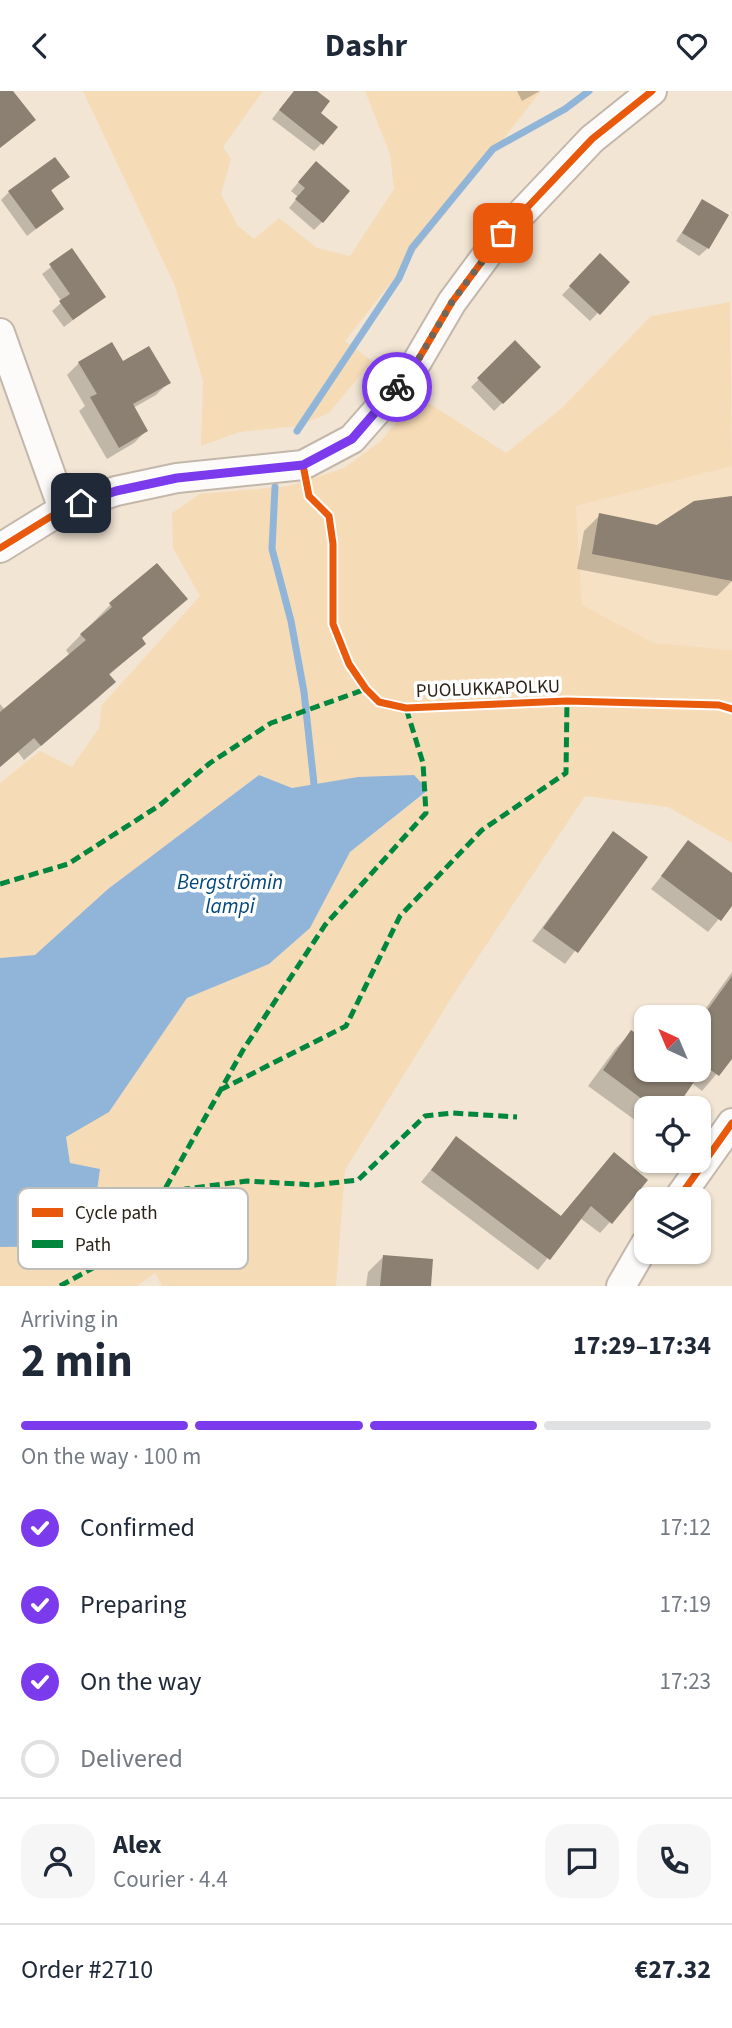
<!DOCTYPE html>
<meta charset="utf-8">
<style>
body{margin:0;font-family:"Source Sans 3",sans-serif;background:#f6f6f7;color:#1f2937;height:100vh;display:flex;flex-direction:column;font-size:26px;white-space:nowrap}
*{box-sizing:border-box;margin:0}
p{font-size:23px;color:#747a83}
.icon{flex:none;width:38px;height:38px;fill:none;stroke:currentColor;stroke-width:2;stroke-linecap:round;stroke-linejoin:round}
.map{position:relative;height:1195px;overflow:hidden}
.side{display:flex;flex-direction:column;background:#fff;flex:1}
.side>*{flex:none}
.needle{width:46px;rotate:316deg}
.controls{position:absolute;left:634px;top:914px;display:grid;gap:14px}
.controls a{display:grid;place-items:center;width:77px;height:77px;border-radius:14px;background:#fff;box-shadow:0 2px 5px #0004;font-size:35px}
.pin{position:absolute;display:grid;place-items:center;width:60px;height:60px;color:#fff;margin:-30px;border-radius:14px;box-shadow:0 4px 10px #0006}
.courier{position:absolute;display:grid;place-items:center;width:70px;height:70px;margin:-35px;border:5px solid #7c3aed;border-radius:50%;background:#fff;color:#222;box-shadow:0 2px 9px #0007}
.overview em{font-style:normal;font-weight:700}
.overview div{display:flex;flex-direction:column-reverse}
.overview{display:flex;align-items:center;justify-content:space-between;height:119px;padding:0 21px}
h1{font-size:46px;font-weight:700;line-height:52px}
.bar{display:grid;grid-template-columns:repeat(4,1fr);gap:10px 7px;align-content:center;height:84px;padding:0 21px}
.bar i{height:9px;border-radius:5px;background:#e0e1e3}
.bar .current{background:#7c3aed}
.bar p{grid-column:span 4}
.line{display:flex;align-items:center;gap:18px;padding:0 21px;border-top:2px solid #e0e1e3}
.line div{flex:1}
.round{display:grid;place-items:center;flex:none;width:74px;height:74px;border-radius:21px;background:#f6f6f7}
ol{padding:0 21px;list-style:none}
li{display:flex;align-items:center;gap:21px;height:77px}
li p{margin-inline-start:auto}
li .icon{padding:7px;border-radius:50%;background:#7c3aed;color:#fff;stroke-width:4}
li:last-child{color:#747a83}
li i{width:38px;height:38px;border:4px solid #e0e1e3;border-radius:50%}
header{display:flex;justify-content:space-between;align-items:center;height:91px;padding:0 21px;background:#fff;font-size:32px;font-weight:700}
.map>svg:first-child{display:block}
.built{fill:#f6e1c4}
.green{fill:#f6dbb7}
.water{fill:#91b5d8}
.shadow{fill:#0003}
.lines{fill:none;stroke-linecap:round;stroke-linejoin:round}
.stream{stroke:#91b5d8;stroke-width:7}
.building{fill:#8b8071}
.minor-casing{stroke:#c2b7aa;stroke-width:32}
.minor{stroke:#fdfbf9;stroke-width:28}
.quiet{stroke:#00873e;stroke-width:5;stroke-dasharray:10 5;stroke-linecap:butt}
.cycleway-casing{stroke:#fff;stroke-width:11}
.cycleway{stroke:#e8590c;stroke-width:7}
.done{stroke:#716759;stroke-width:7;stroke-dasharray:0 12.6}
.route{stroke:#7c3aed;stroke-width:9}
.labels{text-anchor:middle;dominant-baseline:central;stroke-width:7;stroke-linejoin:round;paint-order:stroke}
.street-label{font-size:19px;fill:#2b2317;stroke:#fff}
.water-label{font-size:21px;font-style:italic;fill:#01477b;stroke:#fff}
.key{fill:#fff;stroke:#bfbdb9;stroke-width:2}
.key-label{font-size:19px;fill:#2b2317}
</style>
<header><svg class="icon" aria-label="back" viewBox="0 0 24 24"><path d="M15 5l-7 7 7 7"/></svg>Dashr<svg class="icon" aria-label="heart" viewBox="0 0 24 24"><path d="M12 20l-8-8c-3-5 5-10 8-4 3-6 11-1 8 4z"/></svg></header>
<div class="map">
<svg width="732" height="1195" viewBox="0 0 732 1195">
<rect width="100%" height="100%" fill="#f2e5d4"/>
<path class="built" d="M 732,375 L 732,559 L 654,552 L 582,514 L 576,415 Z"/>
<path class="green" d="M 83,0 L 263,0 L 223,56 L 231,68 L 221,103 L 238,135 L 254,148 L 279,127 L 317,157 L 350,165 L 394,98 L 390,63 L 365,0 L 541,0 L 345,250 L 372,270 L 329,322 L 298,335 L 240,341 L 201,355 L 203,290 L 175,195 Z
M 730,211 L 732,375 L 576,415 L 582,514 L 654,552 L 732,559 L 732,752 L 668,716 L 585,705 L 455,901 L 345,1079 L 336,1195 L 162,1195 L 155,1182 L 137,1195 L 0,1195 L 0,1156 L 75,1154 L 100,1079 L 70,1072 L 66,1046 L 109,1020 L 187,907 L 269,873 L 310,837 L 350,761 L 428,700 L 292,697 L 259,684 L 108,798 L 35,864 L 0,867 L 0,692 L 40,660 L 72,676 L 99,637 L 102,614 L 200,505 L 173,457 L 172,422 L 200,403 L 289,395 L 344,377 L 381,350 L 418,305 L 506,362 L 562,317 L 651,225 Z"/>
<path class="water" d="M 259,684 L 292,697 L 358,686 L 414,684 L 428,699 L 350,761 L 310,837 L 269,873 L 187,907 L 109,1021 L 66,1046 L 70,1072 L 100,1078 L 94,1122 L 75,1155 L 0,1156 L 0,867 L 35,864 L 108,798 Z"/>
<path class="shadow" d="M 294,0 L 314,0 L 322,52 L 314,60 L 272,28 Z
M 517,0 L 540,0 L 522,10 Z
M 308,80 L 322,131 L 314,139 L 289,117 L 298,106 L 291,100 Z
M 67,86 L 50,101 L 62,118 L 27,145 L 1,109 L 9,101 Z
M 702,110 L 708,157 L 699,165 L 676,150 Z
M 72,160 L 104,205 L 64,236 L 52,220 L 62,211 L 42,183 Z
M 600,165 L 628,191 L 590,230 L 562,204 Z
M 515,252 L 539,276 L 494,320 L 471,296 Z
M 79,272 L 122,273 L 168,292 L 156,304 L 133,317 L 146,340 L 134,352 L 107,368 L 79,320 L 85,315 L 67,284 Z
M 732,406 L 732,490 L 717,505 L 577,478 L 584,440 L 600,424 L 657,435 Z
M 185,508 L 140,548 L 144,553 L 108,585 L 114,591 L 98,607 L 24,669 L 18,661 L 0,676 L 0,613 L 5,619 L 70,565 L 66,559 L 110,514 Z
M 613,742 L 646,766 L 565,873 L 532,850 Z
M 688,752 L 732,785 L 732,812 L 708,841 L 651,798 Z
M 732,881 L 732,965 L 702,1000 L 692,992 L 674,1017 L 646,1017 L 646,1037 L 588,995 L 616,957 L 632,941 L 646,978 L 698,978 L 698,928 Z
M 456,1048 L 560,1126 L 614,1063 L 610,1131 L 600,1142 L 580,1127 L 538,1179 L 421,1091 Z
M 383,1166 L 429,1195 L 366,1195 L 368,1181 Z"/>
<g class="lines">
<path class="stream" d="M 297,340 L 399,187 L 412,157 L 493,58 L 565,18 L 589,0
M 275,396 L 272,458 L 291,530 L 304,601 L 314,693"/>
</g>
<path class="building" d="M 0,0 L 13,0 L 36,29 L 0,57 Z
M 294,0 L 317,0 L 330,10 L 321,22 L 338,36 L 323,54 L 279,19 Z
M 55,66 L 70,86 L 51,99 L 64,118 L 36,138 L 8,100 Z
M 316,70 L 350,100 L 323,132 L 295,108 L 305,97 L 298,91 Z
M 702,108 L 729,124 L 709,158 L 682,142 Z
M 72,157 L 106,206 L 73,229 L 59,210 L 70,203 L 49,173 Z
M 600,162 L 630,191 L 600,224 L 569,195 Z
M 515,249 L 541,276 L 503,313 L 477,287 Z
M 112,251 L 123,270 L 149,255 L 171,292 L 133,313 L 148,340 L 119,357 L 90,306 L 97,303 L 78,271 Z
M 732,405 L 732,490 L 592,463 L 599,422 L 657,434 L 694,410 Z
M 157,472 L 188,508 L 142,547 L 146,553 L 109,583 L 116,591 L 41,655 L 34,647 L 0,676 L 0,621 L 86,549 L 80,543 L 112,516 L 109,512 Z
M 613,740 L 648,766 L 578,862 L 543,837 Z
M 688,749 L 732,782 L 732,815 L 721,830 L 661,785 Z
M 732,885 L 732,968 L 719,985 L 698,970 L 698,932 Z
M 631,939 L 646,949 L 646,978 L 703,978 L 676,1017 L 654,1017 L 603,979 Z
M 456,1045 L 561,1125 L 614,1061 L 648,1089 L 612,1133 L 591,1115 L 550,1169 L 431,1079 Z
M 383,1164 L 433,1168 L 431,1195 L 380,1195 Z"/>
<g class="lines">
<defs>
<path id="minor" d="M 0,242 L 63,418
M 0,457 L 63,418 L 116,400 L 177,387 L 303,374 L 352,348 L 411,281 L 452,211 L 503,142 L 592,48 L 652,0
M 678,1108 L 732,1032
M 621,1195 L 646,1152"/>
</defs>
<use href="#minor" class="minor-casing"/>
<use href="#minor" class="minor"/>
<path class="quiet" d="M 0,793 L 68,773 L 160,714 L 210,672 L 271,632 L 366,598
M 220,999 L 346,935 L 400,825 L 482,739 L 566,682 L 567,610
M 157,1119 L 185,1098 L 247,1090 L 315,1094 L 358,1089 L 425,1025 L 453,1022 L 517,1026
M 60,1195 L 133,1155 L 243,959 L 325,834 L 426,722 L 423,672 L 406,617"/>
<defs>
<path id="cycleway" d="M 303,374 L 309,405 L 329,425 L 333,453 L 333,533 L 349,573 L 366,598 L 379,611 L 406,617 L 567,610 L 719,614 L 732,618
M 0,457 L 63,418 L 116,400 L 177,387 L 303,374 L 352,348 L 411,281 L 452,211 L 503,142 L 592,48 L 652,0
M 678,1108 L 732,1032"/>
</defs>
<use href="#cycleway" class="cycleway-casing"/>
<use href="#cycleway" class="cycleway"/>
</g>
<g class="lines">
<path class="done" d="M 397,296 L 411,281 L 452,211 L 503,142"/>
<path class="route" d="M 81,412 L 116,400 L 177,387 L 303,374 L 352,348 L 397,296"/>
</g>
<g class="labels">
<g class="street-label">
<text transform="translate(488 598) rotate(-2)">PUOLUKKAPOLKU</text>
</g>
<g class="water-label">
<text x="230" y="791">Bergströmin<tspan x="230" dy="24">lampi</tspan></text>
</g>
</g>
<rect x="18" y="1097" width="230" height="81" rx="10" class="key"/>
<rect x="32" y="1117" width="31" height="9" fill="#e8590c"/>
<rect x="32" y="1149" width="31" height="8" fill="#00873e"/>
<g class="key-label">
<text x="75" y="1128">Cycle path</text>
<text x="75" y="1160">Path</text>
</g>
</svg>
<div class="controls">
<a><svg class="needle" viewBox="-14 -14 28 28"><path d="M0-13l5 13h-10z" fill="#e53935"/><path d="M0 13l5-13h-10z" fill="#747a83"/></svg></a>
<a><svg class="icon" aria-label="locate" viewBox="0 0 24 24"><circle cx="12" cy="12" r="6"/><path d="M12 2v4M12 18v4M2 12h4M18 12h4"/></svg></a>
<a><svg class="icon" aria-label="layers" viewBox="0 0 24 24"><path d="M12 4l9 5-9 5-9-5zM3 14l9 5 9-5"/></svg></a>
</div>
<div class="pin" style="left:503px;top:142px;background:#ea580c"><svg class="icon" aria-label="bag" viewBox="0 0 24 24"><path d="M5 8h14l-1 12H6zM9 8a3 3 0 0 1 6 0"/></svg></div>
<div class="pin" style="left:81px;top:412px;background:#1f2937"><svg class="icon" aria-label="home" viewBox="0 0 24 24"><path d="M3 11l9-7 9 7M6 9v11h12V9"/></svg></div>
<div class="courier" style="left:397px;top:296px"><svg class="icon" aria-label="bike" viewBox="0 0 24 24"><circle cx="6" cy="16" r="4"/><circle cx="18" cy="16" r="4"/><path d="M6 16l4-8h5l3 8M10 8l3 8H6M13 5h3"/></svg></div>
</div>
<section class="side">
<div class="overview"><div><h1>2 min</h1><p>Arriving in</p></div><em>17:29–17:34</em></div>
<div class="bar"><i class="current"></i><i class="current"></i><i class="current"></i><i></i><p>On the way · 100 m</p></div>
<ol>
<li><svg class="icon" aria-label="check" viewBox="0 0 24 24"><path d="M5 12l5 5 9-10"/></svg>Confirmed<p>17:12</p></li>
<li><svg class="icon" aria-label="check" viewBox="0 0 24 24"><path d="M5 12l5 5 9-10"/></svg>Preparing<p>17:19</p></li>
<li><svg class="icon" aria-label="check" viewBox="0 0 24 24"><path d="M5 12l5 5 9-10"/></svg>On the way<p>17:23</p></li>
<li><i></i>Delivered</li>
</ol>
<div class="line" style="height:126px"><a class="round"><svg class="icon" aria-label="person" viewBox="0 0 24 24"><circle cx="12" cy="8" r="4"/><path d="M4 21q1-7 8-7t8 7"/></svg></a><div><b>Alex</b><p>Courier · 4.4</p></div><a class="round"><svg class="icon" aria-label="chat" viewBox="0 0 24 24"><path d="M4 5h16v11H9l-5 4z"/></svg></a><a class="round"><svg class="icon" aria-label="phone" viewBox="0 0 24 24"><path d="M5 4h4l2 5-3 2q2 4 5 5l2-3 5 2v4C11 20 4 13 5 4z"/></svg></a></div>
<div class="line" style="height:91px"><div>Order #2710</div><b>€27.32</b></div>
</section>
